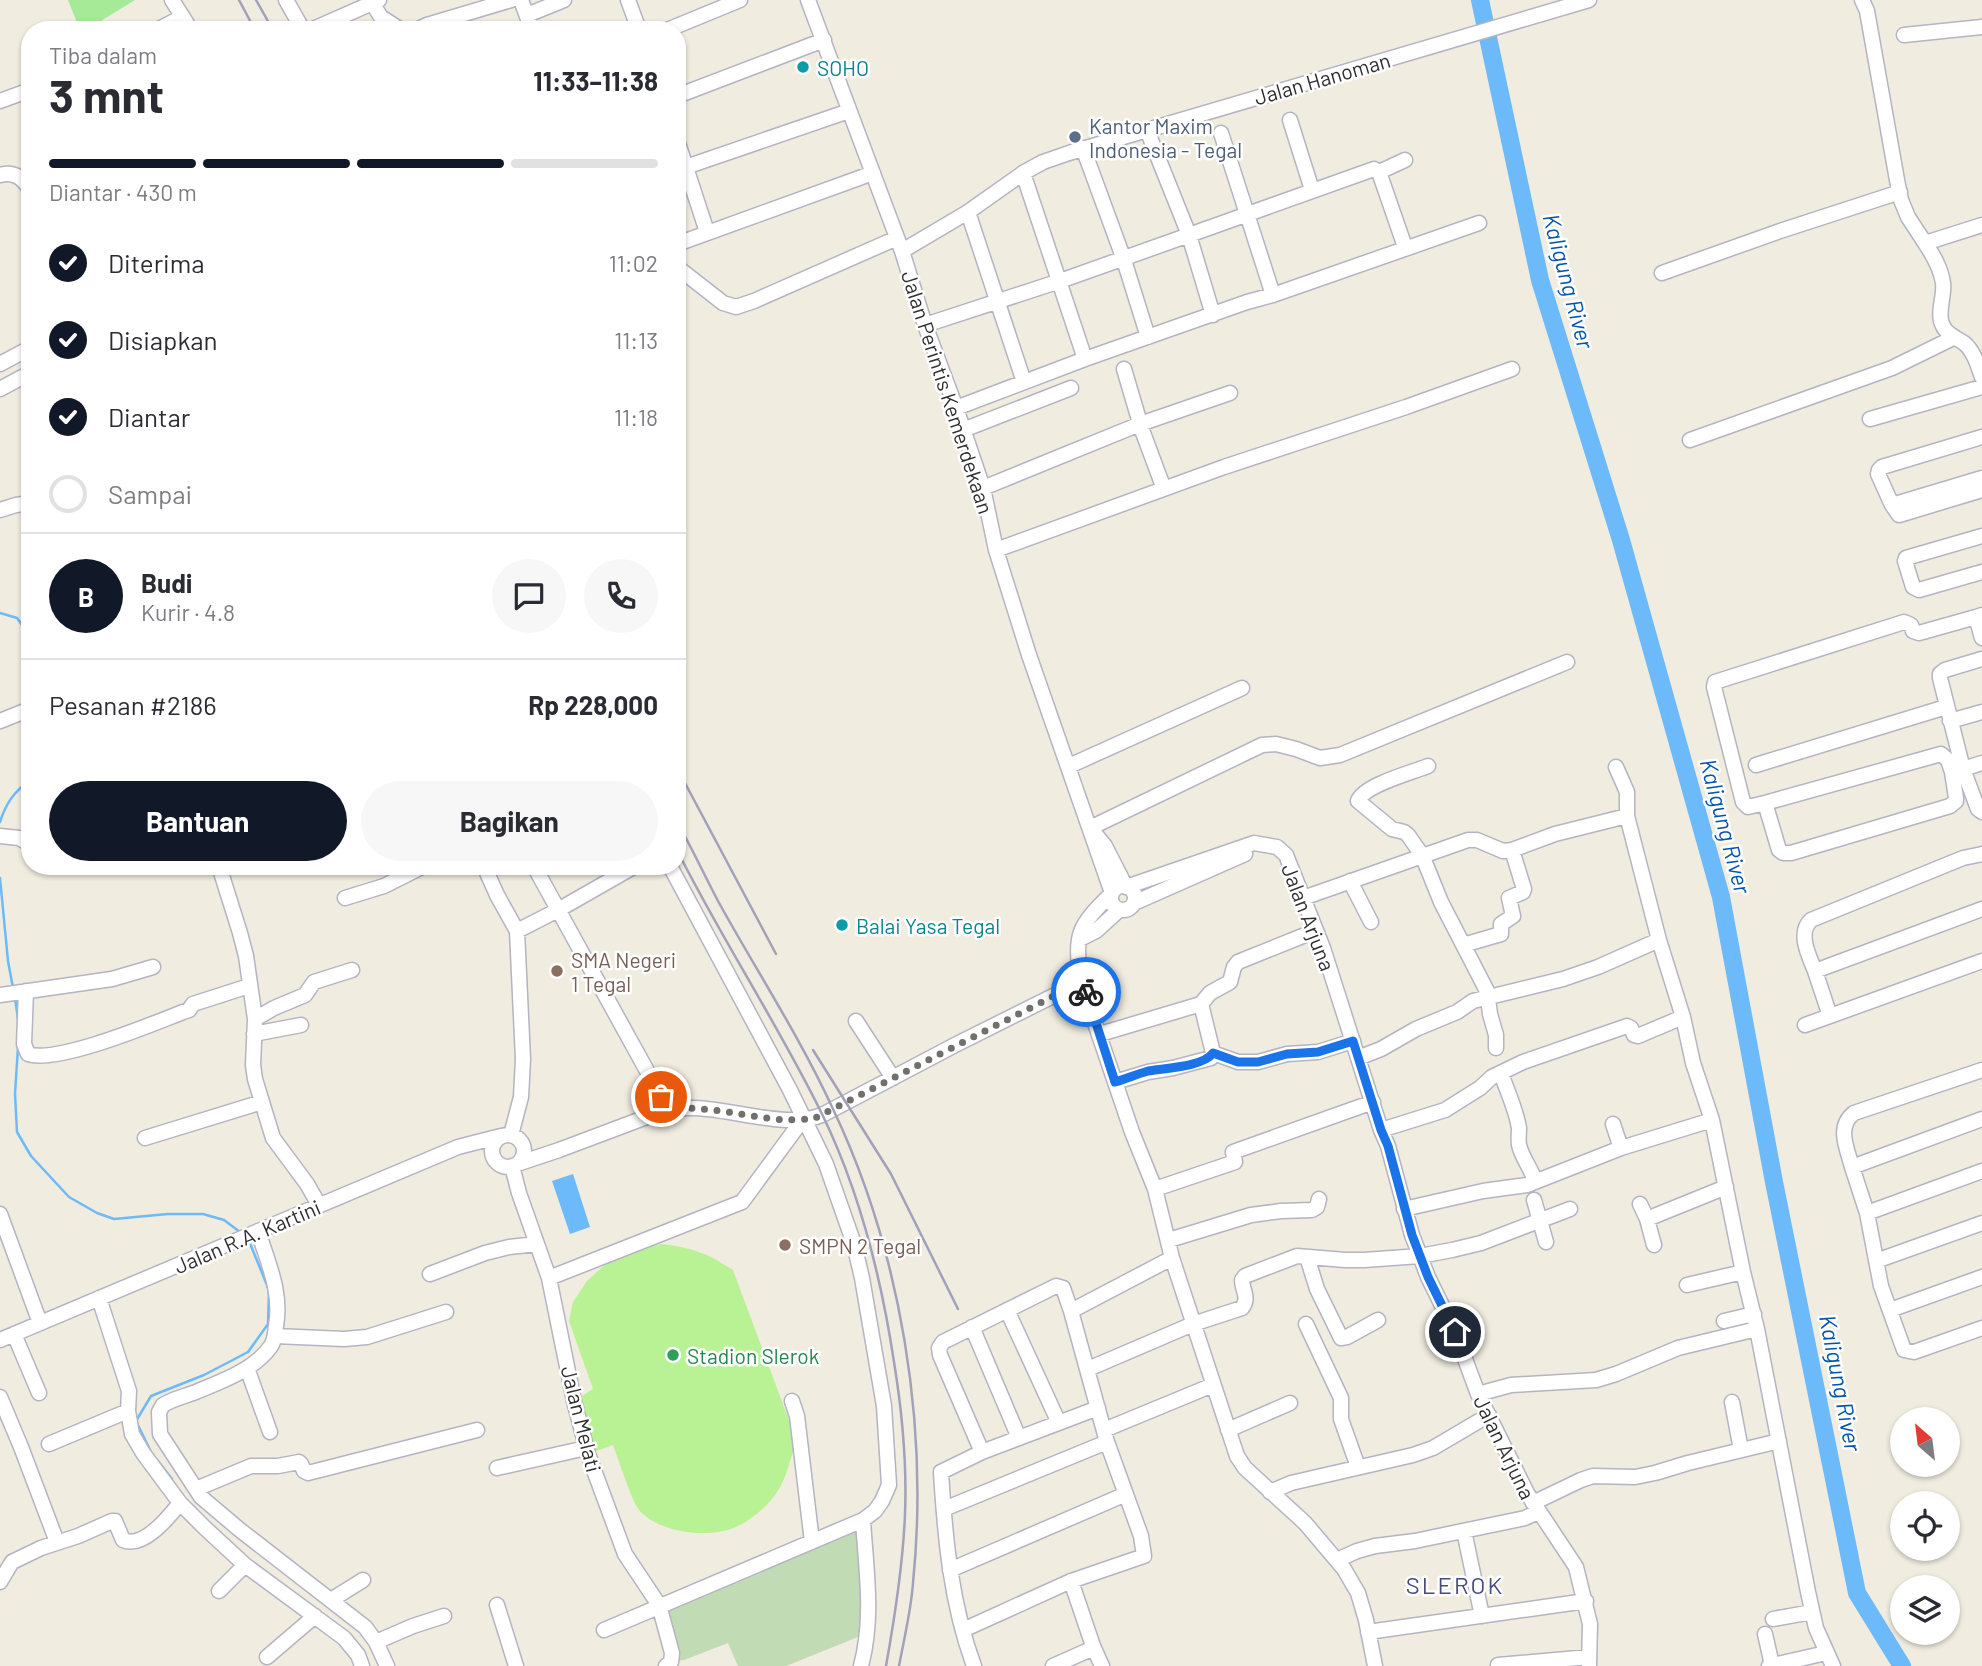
<!DOCTYPE html>
<html lang="id">
<meta charset="utf-8">
<style>
body{margin:0;font-family:Barlow,sans-serif;background:#f7f7f7;color:#2b2b33;height:100vh;display:flex;flex-direction:column;font-size:26px;white-space:nowrap}
*{box-sizing:border-box;margin:0}
p{font-size:23px;color:#7c7c81}
.icon{flex:none;width:38px;height:38px;fill:none;stroke:currentColor;stroke-width:2;stroke-linecap:round;stroke-linejoin:round}
.map{position:relative;flex:1;overflow:hidden}
.sheet{position:absolute;left:21px;top:21px;width:665px;height:854px;display:flex;flex-direction:column;background:#fff;border-radius:28px;box-shadow:0 2px 5px #0004}
.sheet>*{flex:none}
.needle{width:46px;rotate:332deg}
.fabs{position:absolute;left:1890px;top:1407px;display:grid;gap:14px}
.fabs a{display:grid;place-items:center;width:70px;height:70px;border-radius:50%;background:#fff;box-shadow:0 2px 5px #0004;font-size:35px}
.pin{position:absolute;display:grid;place-items:center;width:60px;height:60px;color:#fff;margin:-30px;border:4px solid #fff;border-radius:50%;box-shadow:0 2px 7px #0007}
.courier{position:absolute;display:grid;place-items:center;width:70px;height:70px;margin:-35px;border:5px solid #1a73e8;border-radius:50%;background:#fff;color:#222;box-shadow:0 2px 9px #0007}
.summary em{font-style:normal;font-weight:700}
.summary div{display:flex;flex-direction:column-reverse}
.summary{display:flex;align-items:center;justify-content:space-between;height:119px;padding:0 28px}
h1{font-size:46px;font-weight:700;line-height:52px}
.bar{display:grid;grid-template-columns:repeat(4,1fr);gap:10px 7px;align-content:center;height:84px;padding:0 28px}
.bar i{height:9px;border-radius:5px;background:#e1e1e2}
.bar .selected{background:#111827}
.bar p{grid-column:span 4}
.line{display:flex;align-items:center;gap:18px;padding:0 28px;border-top:2px solid #e1e1e2}
.line div{flex:1}
.round{display:grid;place-items:center;flex:none;width:74px;height:74px;border-radius:37px;background:#f7f7f7}
ol{padding:0 28px;list-style:none}
li{display:flex;align-items:center;gap:21px;height:77px}
li p{margin-inline-start:auto}
li .icon{padding:7px;border-radius:50%;background:#111827;color:#fff;stroke-width:4}
li:last-child{color:#7c7c81}
li i{width:38px;height:38px;border:4px solid #e1e1e2;border-radius:50%}
.action{display:flex;gap:14px;margin-top:auto;padding:14px 28px}
.action a{flex:1;height:80px;border-radius:42px;background:#111827;color:#fff;font-size:28px;font-weight:700;line-height:80px;text-align:center}
.action a+a{background:#f7f7f7;color:#2b2b33}
.map>svg:first-child{display:block}
.green{fill:#a6ea98}
.cemetery{fill:#c1dbb5}
.pitch{fill:#b9f294}
.water{fill:#6cbaf9}
.lines{fill:none;stroke-linecap:round;stroke-linejoin:round}
.stream{stroke:#6cbaf9;stroke-width:2.5}
.river{stroke:#6cbaf9;stroke-width:18}
.minor-casing{stroke:#b4b4c2;stroke-width:17}
.minor{stroke:#fff;stroke-width:14}
.rail{stroke:#a2a1b9;stroke-width:2.5}
.done{stroke:#72706c;stroke-width:7;stroke-dasharray:0 12.6}
.route{stroke:#1a73e8;stroke-width:9}
.culture-dot{fill:#0f9aa8;stroke:#fff;stroke-width:2.5}
.service-dot{fill:#5c6f8a;stroke:#fff;stroke-width:2.5}
.education-dot{fill:#8d6e63;stroke:#fff;stroke-width:2.5}
.leisure-dot{fill:#2e9e5b;stroke:#fff;stroke-width:2.5}
.labels{text-anchor:middle;dominant-baseline:central;stroke-width:5;stroke-linejoin:round;paint-order:stroke}
.culture-label{font-size:21px;fill:#0d838f;stroke:#fff;text-anchor:start}
.street-label{font-size:21px;fill:#2e2e2e;stroke:#fff}
.service-label{font-size:21px;fill:#4e5e75;stroke:#fff;text-anchor:start}
.education-label{font-size:21px;fill:#785e54;stroke:#fff;text-anchor:start}
.leisure-label{font-size:21px;fill:#27864d;stroke:#fff;text-anchor:start}
.water-label{font-size:23px;font-style:italic;fill:#0254ad;stroke:#fff}
.quarter-label{font-size:24px;letter-spacing:2px;fill:#494983;stroke:#fff}
</style>
<div class="map">
<svg width="1982" height="1666" viewBox="0 0 1982 1666">
<rect width="100%" height="100%" fill="#f0ece0"/>
<path class="green" d="M 68,0 L 135,0 L 86,30 L 80,30 Z"/>
<path class="cemetery" d="M 863,1520 L 868,1633 L 786,1666 L 738,1666 L 728,1643 L 684,1660 L 671,1662 L 659,1605 Z"/>
<path class="pitch" d="M 662,1244 C 693,1248 707,1253 733,1270 L 797,1442 C 789,1459 788,1476 777,1492 C 768,1506 751,1520 736,1527 C 708,1539 659,1533 639,1510 C 632,1502 618,1458 613,1445 L 588,1454 L 574,1401 L 593,1389 L 569,1321 L 573,1302 L 587,1281 L 608,1262 L 635,1250 Z"/>
<path class="water" d="M 573,1174 L 590,1227 L 570,1234 L 552,1181 Z"/>
<g class="lines">
<path class="stream" d="M 0,613 L 17,618 L 30,636
M 0,822 C 6,803 14,792 30,780
M 0,878 L 8,961 L 13,988
M 15,998 L 18,1019
M 18,1047 L 15,1094 L 17,1132 L 31,1156 L 69,1197 L 97,1213 L 114,1219 L 168,1214 L 203,1214 L 224,1220 L 240,1232
M 151,1452 L 136,1421 L 151,1396 L 204,1375 L 248,1352 L 268,1324 L 269,1290 L 249,1241
M 157,1460 L 172,1479"/>
<path class="river" d="M 1480,0 L 1540,280 L 1621,540 L 1721,897 L 1774,1182 L 1857,1593 L 1902,1666"/>
<defs>
<path id="minor" d="M 172,0 L 191,30
M 286,0 L 303,30
M 521,0 L 532,30
M 628,0 L 639,30
M 1862,0 L 1867,11 L 1897,180 L 1901,200 L 1908,217 L 1925,243 L 1982,225
M 372,3 L 381,17 L 401,30
M 527,15 L 564,0
M 157,30 L 182,17
M 311,30 L 379,0
M 416,30 L 427,25 L 511,0
M 667,30 L 740,0
M 1904,35 L 1982,27
M 677,96 L 824,40
M 0,101 L 30,90
M 1290,120 L 1312,190
M 1147,130 L 1189,235 L 1213,315
M 1221,133 L 1273,295
M 677,140 L 707,232
M 1083,148 L 1123,257 L 1148,337
M 677,170 L 849,111
M 1379,172 L 1405,160
M 1023,173 L 1085,359
M 0,175 C 14,171 23,178 30,190
M 968,212 L 1024,382
M 1925,243 C 1933,255 1941,268 1943,283 C 1945,296 1936,314 1943,326 C 1947,335 1957,338 1964,343 C 1974,351 1978,366 1982,377
M 677,244 L 873,173
M 902,251 L 968,212 L 1023,173 L 1043,162 L 1069,153 L 1589,0
M 677,267 L 723,303 L 736,307 L 754,301 L 897,238
M 1662,273 L 1780,231 L 1900,192
M 925,325 L 1060,281 L 1374,169 L 1379,172 L 1405,247
M 0,364 L 30,348
M 1124,369 L 1142,430 L 1164,489
M 0,389 L 30,373
M 956,408 L 1085,359 L 1247,302 L 1273,295 L 1479,223
M 1870,419 L 1982,387
M 963,430 L 1071,388
M 1982,437 L 1882,467 L 1879,470 L 1878,474 L 1892,505 L 1899,515 L 1982,490
M 1690,440 L 1892,368 L 1953,338
M 983,488 L 1140,424 L 1230,393
M 1892,505 L 1982,478
M 0,510 L 16,505 L 30,503
M 1982,536 L 1906,558 L 1905,561 L 1913,587 L 1919,590 L 1982,572
M 996,550 L 1224,467 L 1406,407 L 1512,369
M 1982,615 L 1976,617 L 1982,638
M 1982,659 L 1945,670 L 1940,674 L 1940,678 L 1963,769 L 1982,763
M 0,721 L 30,709
M 1950,721 L 1982,712
M 1756,765 L 1946,707
M 1069,766 L 1242,688
M 1428,766 C 1411,773 1364,785 1358,801 L 1392,829 L 1404,832 L 1408,835 L 1422,855 L 1441,902 L 1487,991 L 1490,1014 L 1496,1035 L 1496,1048
M 1616,767 L 1627,792 L 1627,816
M 1952,772 L 1956,798 L 1956,801 L 1950,806 L 1791,853 L 1783,853 L 1779,850 L 1765,803 L 1941,754 L 1948,760 L 1952,772 L 1963,769 L 1978,809 L 1982,812
M 1765,803 L 1748,807 L 1743,802 L 1714,687 L 1715,682 L 1904,622 L 1911,625 L 1913,631 L 1919,633 L 1976,617
M 1090,828 L 1262,745 L 1276,744 L 1296,749 L 1320,758 L 1340,755 L 1567,662
M 1096,835 L 1105,846 L 1126,887 L 1254,843 L 1277,847 L 1286,855 L 1323,948 L 1381,1130 L 1388,1146 L 1412,1235 L 1428,1277 L 1455,1332 L 1478,1394 L 1527,1493 L 1576,1567 L 1590,1624 L 1589,1666
M 0,836 L 19,838 L 30,844
M 219,866 L 240,933 L 246,956 L 255,1019 L 253,1065 L 255,1079 L 273,1138 L 307,1184 L 319,1205
M 484,866 L 497,895 L 517,931 L 523,1059 L 521,1097 L 511,1135
M 534,866 L 668,1109
M 1350,881 L 1371,922
M1111 898a12 12 0 1 1 24 0a12 12 0 1 1-24 0Z
M 345,898 L 384,886 L 424,866
M 1303,898 L 1468,840 L 1477,840 L 1503,851 L 1512,850 L 1555,834 L 1627,816 L 1659,940 L 1683,1017 L 1693,1063 L 1712,1120 L 1743,1272 L 1757,1329 L 1808,1592 L 1816,1628 L 1833,1666
M 1134,903 L 1245,854
M 1982,909 L 1815,971 L 1830,1016 L 1982,961
M 517,931 L 558,910 L 635,866
M 1080,939 L 1096,931 L 1119,910
M 1463,945 L 1501,934 L 1501,924 L 1513,916 L 1509,898 L 1523,892 L 1524,889 L 1512,850
M 1815,971 C 1809,956 1797,933 1811,920 L 1963,858 L 1982,854
M 1081,982 L 1132,1132 L 1155,1189 L 1172,1258 L 1237,1456 L 1245,1468 L 1305,1523 L 1344,1569 L 1358,1593 L 1366,1620 L 1375,1666
M 26,991 L 24,1044 L 28,1054 C 57,1064 152,1024 183,1012 L 189,1010 L 193,1004 L 249,986
M 0,995 L 112,979 L 153,967
M 255,1019 L 274,1008 L 305,995 L 314,982 L 352,970
M 856,1021 L 893,1078
M 1805,1025 L 1830,1016
M 254,1034 L 301,1025
M 1100,1034 L 1201,1004 L 1210,993 L 1230,982 L 1234,967 L 1238,962 L 1315,931
M 1213,1053 L 1238,1062 L 1258,1062 L 1287,1054 L 1318,1052 L 1353,1041
M 1358,1058 L 1381,1049 L 1416,1029 L 1457,1012 L 1473,1001 L 1563,979 L 1598,967 L 1659,940
M 1501,1073 C 1507,1091 1516,1109 1519,1128 C 1519,1133 1518,1139 1519,1145 C 1522,1158 1531,1168 1535,1181
M 1115,1082 L 1148,1072 L 1173,1068 L 1211,1058 L 1213,1053 L 1201,1004
M 1982,1119 L 1852,1167 L 1867,1213 L 1881,1286 L 1904,1350 L 1914,1352 L 1982,1328
M 1613,1124 L 1621,1148
M 1381,1130 L 1445,1110 L 1480,1088 L 1492,1077 L 1523,1062 L 1627,1026 L 1631,1028 L 1634,1035 L 1638,1036 L 1683,1017
M492 1151a16 16 0 1 1 32 0a16 16 0 1 1-32 0Z
M 145,1138 L 262,1102
M 517,1164 L 559,1150 L 668,1109 C 681,1108 694,1107 707,1109 C 742,1112 789,1128 822,1115 L 955,1045 L 1081,982 C 1074,932 1078,927 1112,893 L 1029,655 L 996,550 L 983,488 L 956,408 L 925,325 L 902,251 L 808,0
M 512,1166 L 519,1193 L 549,1278 L 574,1401 L 588,1454 L 625,1554 L 659,1605 L 672,1653 L 671,1662 L 666,1666
M 1852,1167 C 1847,1148 1836,1127 1854,1113 L 1982,1070
M 1155,1189 L 1235,1162 L 1233,1152 L 1373,1102
M 1534,1200 L 1546,1242
M 1640,1204 L 1647,1219 L 1654,1245
M 1404,1209 L 1483,1191 L 1527,1185 L 1621,1148 L 1712,1120
M 1867,1213 L 1982,1171
M 0,1214 L 40,1323
M 1647,1219 L 1726,1187
M 258,1231 C 268,1263 282,1292 276,1326 C 275,1333 275,1340 271,1346 C 255,1369 223,1381 198,1391 C 187,1396 174,1398 163,1405 L 159,1412 L 160,1434 L 201,1497 L 240,1530 L 365,1627 L 376,1642 L 387,1666
M 1169,1240 L 1251,1215 L 1281,1211 L 1312,1210 L 1317,1207 L 1319,1199
M 1307,1257 L 1317,1289 L 1341,1338 L 1347,1337 L 1378,1320
M 1876,1261 L 1982,1223
M 430,1274 L 485,1253 L 509,1247 L 537,1244
M 549,1278 L 742,1202 L 803,1119
M 1687,1285 L 1743,1272
M 99,1298 L 129,1391 L 128,1411 L 132,1434 L 143,1453 L 180,1503 L 205,1528 L 245,1565 L 344,1638 L 358,1655 L 362,1666
M 1007,1310 L 1059,1423
M 1890,1310 L 1982,1277
M 1071,1311 L 1172,1258
M 1724,1321 L 1754,1314
M 1306,1324 L 1341,1398 L 1341,1419 L 1358,1467
M 972,1327 L 1019,1438
M 14,1334 L 39,1393
M 275,1336 L 344,1339 L 367,1337 L 446,1312
M 0,1340 L 458,1147 L 501,1136
M 247,1368 L 270,1432
M 1088,1369 L 1193,1324 L 1242,1308 C 1250,1298 1242,1290 1242,1280 L 1245,1276 L 1297,1256 L 1345,1260 L 1364,1260 L 1420,1256 L 1452,1250 L 1481,1243 L 1570,1209
M 1478,1394 L 1511,1385 L 1596,1380 L 1616,1374 L 1678,1348 L 1757,1329
M 0,1397 L 21,1447 L 57,1542
M 792,1401 L 797,1416 L 812,1542
M 1732,1402 L 1741,1450
M 1104,1430 L 1213,1385
M 1228,1430 L 1290,1403
M 49,1444 L 128,1411
M 982,1452 L 940,1355 L 939,1348 L 943,1342 L 1056,1286 L 1063,1288 L 1071,1311 L 1107,1442
M 497,1468 L 586,1448
M 196,1489 L 251,1466 L 278,1466 L 299,1462 L 301,1464 L 304,1471 L 308,1473 L 477,1430
M 1270,1492 L 1291,1483 L 1413,1455 L 1433,1448 L 1489,1415
M 1533,1503 L 1581,1480 L 1593,1476 L 1635,1477 L 1655,1473 L 1688,1463 L 1779,1441
M 944,1509 L 1107,1442 L 1141,1536 L 1144,1556 L 1071,1581 L 963,1630
M 1464,1531 L 1482,1616
M 1337,1560 L 1357,1551 L 1375,1546 L 1415,1541 L 1525,1518 L 1538,1512
M 950,1570 L 1126,1494
M 0,1582 L 12,1562 L 41,1548 L 78,1536 L 112,1521 L 115,1521 L 123,1540 C 143,1549 169,1517 180,1503
M 219,1591 L 245,1565
M 331,1600 L 363,1580
M 497,1605 L 516,1666
M 1773,1619 L 1812,1612
M 604,1630 L 863,1520 L 875,1511 L 882,1501 L 889,1485 L 884,1406 L 862,1278 L 854,1244 L 826,1164 L 790,1090 L 670,866
M 1368,1632 L 1586,1601
M 1765,1634 L 1772,1665
M 376,1642 L 413,1626 L 444,1616
M 1093,1646 L 1102,1666
M 267,1657 L 315,1616
M 1498,1665 L 1589,1657
M 861,1666 C 874,1617 866,1570 863,1520
M 974,1666 C 951,1604 945,1538 941,1472 L 982,1452 L 1098,1408
M 1053,1666 L 1089,1650 L 1093,1646 L 1071,1581
M 1769,1666 L 1826,1653"/>
</defs>
<use href="#minor" class="minor-casing"/>
<use href="#minor" class="minor"/>
<path class="rail" d="M 239,0 L 255,30
M 256,0 L 273,30
M 677,768 L 776,954
M 677,821 C 691,847 704,874 718,901 C 756,970 800,1037 833,1109 C 901,1252 929,1425 913,1583 C 911,1611 904,1639 899,1666
M 677,850 C 722,940 778,1024 822,1114 C 860,1192 881,1276 894,1362 C 902,1411 907,1464 905,1514 C 903,1565 895,1616 886,1666
M 813,1050 L 891,1174 L 958,1309"/>
</g>
<g class="lines">
<path class="done" d="M 661,1097 L 668,1109 C 708,1105 745,1117 785,1120 C 794,1120 804,1119 813,1119 L 1081,982 L 1086,992"/>
<path class="route" d="M 1086,992 L 1115,1082 C 1126,1079 1137,1074 1148,1071 C 1165,1068 1203,1067 1213,1053 L 1238,1062 L 1258,1062 L 1287,1054 L 1318,1052 L 1353,1041 L 1381,1130 L 1388,1146 L 1412,1235 L 1428,1277 L 1455,1332"/>
</g>
<g class="culture-dot">
<circle cx="803" cy="67" r="7"/>
<circle cx="842" cy="925" r="7"/>
</g>
<circle class="service-dot" cx="1075" cy="137" r="7"/>
<g class="education-dot">
<circle cx="557" cy="971" r="7"/>
<circle cx="785" cy="1245" r="7"/>
</g>
<circle class="leisure-dot" cx="673" cy="1355" r="7"/>
<g class="labels">
<g class="culture-label">
<text x="817" y="67">SOHO</text>
<text x="856" y="925">Balai Yasa Tegal</text>
</g>
<g class="street-label">
<text transform="translate(1322 78) rotate(-16)">Jalan Hanoman</text>
<text transform="translate(948 392) rotate(72)">Jalan Perintis Kemerdekaan</text>
<text transform="translate(1309 917) rotate(69)">Jalan Arjuna</text>
<text transform="translate(247 1236) rotate(-23)">Jalan R.A. Kartini</text>
<text transform="translate(582 1419) rotate(76)">Jalan Melati</text>
<text transform="translate(1505 1447) rotate(64)">Jalan Arjuna</text>
</g>
<g class="service-label">
<text x="1089" y="125">Kantor Maxim<tspan x="1089" dy="24">Indonesia - Tegal</tspan></text>
</g>
<g class="education-label">
<text x="571" y="959">SMA Negeri<tspan x="571" dy="24">1 Tegal</tspan></text>
<text x="799" y="1245">SMPN 2 Tegal</text>
</g>
<g class="leisure-label">
<text x="687" y="1355">Stadion Slerok</text>
</g>
<g class="water-label">
<text transform="translate(1569 281) rotate(75)">Kaligung River</text>
<text transform="translate(1726 826) rotate(75)">Kaligung River</text>
<text transform="translate(1841 1383) rotate(79)">Kaligung River</text>
</g>
<g class="quarter-label">
<text x="1455" y="1584">SLEROK</text>
</g>
</g>
</svg>
<div class="fabs">
<a><svg class="needle" viewBox="-14 -14 28 28"><path d="M0-13l5 13h-10z" fill="#e53935"/><path d="M0 13l5-13h-10z" fill="#7c7c81"/></svg></a>
<a><svg class="icon" aria-label="locate" viewBox="0 0 24 24"><circle cx="12" cy="12" r="6"/><path d="M12 2v4M12 18v4M2 12h4M18 12h4"/></svg></a>
<a><svg class="icon" aria-label="layers" viewBox="0 0 24 24"><path d="M12 4l9 5-9 5-9-5zM3 14l9 5 9-5"/></svg></a>
</div>
<div class="pin" style="left:661px;top:1097px;background:#ea580c"><svg class="icon" aria-label="bag" viewBox="0 0 24 24"><path d="M5 8h14l-1 12H6zM9 8a3 3 0 0 1 6 0"/></svg></div>
<div class="pin" style="left:1455px;top:1332px;background:#1f2937"><svg class="icon" aria-label="home" viewBox="0 0 24 24"><path d="M3 11l9-7 9 7M6 9v11h12V9"/></svg></div>
<div class="courier" style="left:1086px;top:992px"><svg class="icon" aria-label="bike" viewBox="0 0 24 24"><circle cx="6" cy="16" r="4"/><circle cx="18" cy="16" r="4"/><path d="M6 16l4-8h5l3 8M10 8l3 8H6M13 5h3"/></svg></div>
<section class="sheet">
<div class="summary"><div><h1>3 mnt</h1><p>Tiba dalam</p></div><em>11:33–11:38</em></div>
<div class="bar"><i class="selected"></i><i class="selected"></i><i class="selected"></i><i></i><p>Diantar · 430 m</p></div>
<ol>
<li><svg class="icon" aria-label="check" viewBox="0 0 24 24"><path d="M5 12l5 5 9-10"/></svg>Diterima<p>11:02</p></li>
<li><svg class="icon" aria-label="check" viewBox="0 0 24 24"><path d="M5 12l5 5 9-10"/></svg>Disiapkan<p>11:13</p></li>
<li><svg class="icon" aria-label="check" viewBox="0 0 24 24"><path d="M5 12l5 5 9-10"/></svg>Diantar<p>11:18</p></li>
<li><i></i>Sampai</li>
</ol>
<div class="line" style="height:126px"><b class="round" style="background:#111827;color:#fff">B</b><div><b>Budi</b><p>Kurir · 4.8</p></div><a class="round"><svg class="icon" aria-label="chat" viewBox="0 0 24 24"><path d="M4 5h16v11H9l-5 4z"/></svg></a><a class="round"><svg class="icon" aria-label="phone" viewBox="0 0 24 24"><path d="M5 4h4l2 5-3 2q2 4 5 5l2-3 5 2v4C11 20 4 13 5 4z"/></svg></a></div>
<div class="line" style="height:91px"><div>Pesanan #2186</div><b>Rp 228,000</b></div>
<div class="action"><a>Bantuan</a><a>Bagikan</a></div>
</section>
</div>
